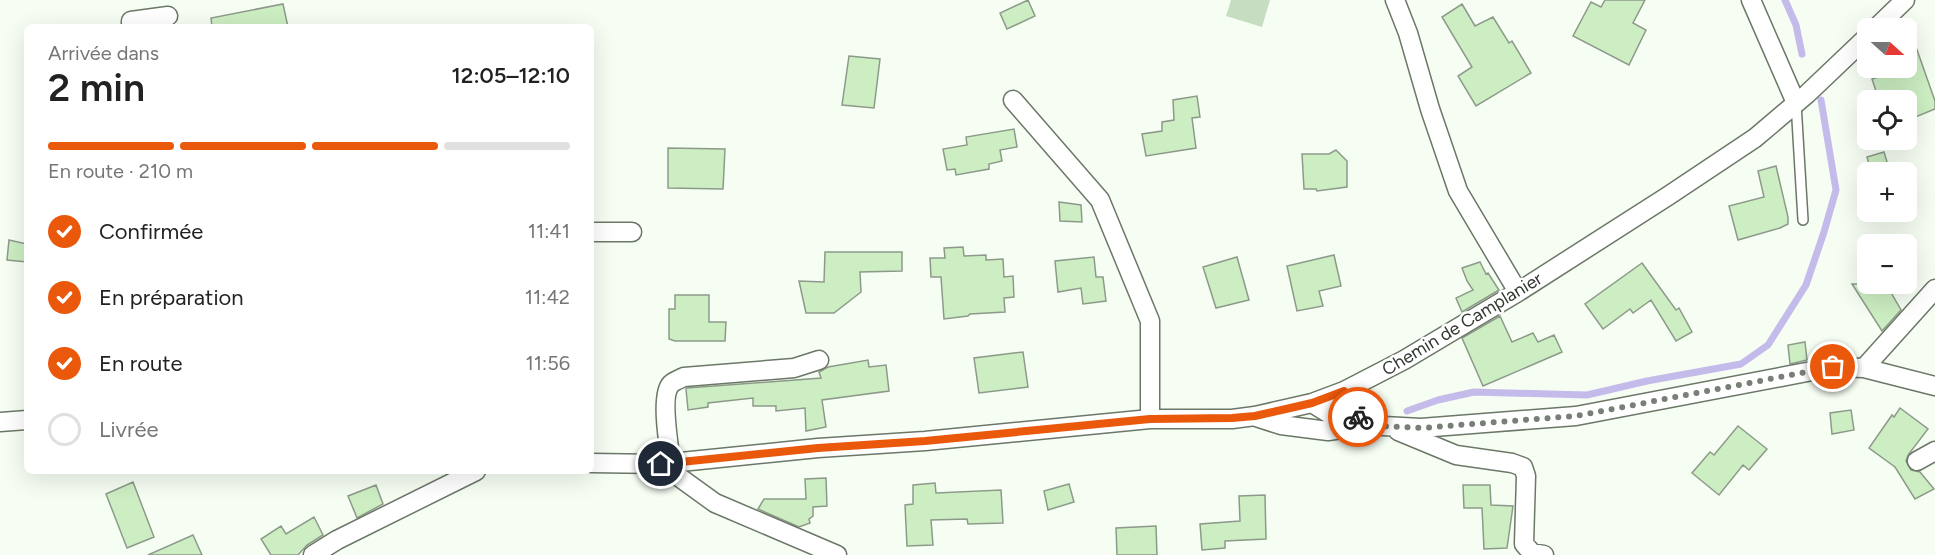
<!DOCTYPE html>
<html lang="fr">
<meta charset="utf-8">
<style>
body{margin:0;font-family:Figtree,sans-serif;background:#f6f6f6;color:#222;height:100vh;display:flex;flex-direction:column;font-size:22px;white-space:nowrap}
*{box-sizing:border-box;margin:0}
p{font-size:20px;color:#767676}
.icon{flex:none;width:33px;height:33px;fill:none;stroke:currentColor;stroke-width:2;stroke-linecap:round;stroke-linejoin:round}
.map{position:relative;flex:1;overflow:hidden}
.panel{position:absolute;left:24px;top:24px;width:570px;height:450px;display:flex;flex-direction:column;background:#fff;border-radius:9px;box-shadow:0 6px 24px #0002}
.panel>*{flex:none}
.needle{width:39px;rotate:111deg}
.fabs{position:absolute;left:1857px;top:18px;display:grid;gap:12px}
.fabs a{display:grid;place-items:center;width:60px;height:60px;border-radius:9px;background:#fff;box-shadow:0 6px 24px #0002;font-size:30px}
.pin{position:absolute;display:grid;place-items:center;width:51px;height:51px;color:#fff;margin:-26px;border:3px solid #fff;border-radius:50%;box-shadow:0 2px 6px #0007}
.courier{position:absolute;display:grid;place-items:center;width:60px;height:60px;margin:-30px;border:4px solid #ea580c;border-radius:50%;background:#fff;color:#222;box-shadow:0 2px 8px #0007}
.head em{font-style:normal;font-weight:600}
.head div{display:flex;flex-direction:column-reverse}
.head{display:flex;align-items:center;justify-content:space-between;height:102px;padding:0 24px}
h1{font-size:39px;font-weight:600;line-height:45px}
.bar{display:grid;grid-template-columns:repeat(4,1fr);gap:9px 6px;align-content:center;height:72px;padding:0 24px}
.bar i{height:8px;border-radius:4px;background:#e0e0e0}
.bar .on{background:#ea580c}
.bar p{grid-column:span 4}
ol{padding:0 24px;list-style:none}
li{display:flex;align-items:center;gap:18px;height:66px}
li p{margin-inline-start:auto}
li .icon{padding:6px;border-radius:50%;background:#ea580c;color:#fff;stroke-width:4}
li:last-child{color:#767676}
li i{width:33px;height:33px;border:3px solid #e0e0e0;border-radius:50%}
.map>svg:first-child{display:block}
.green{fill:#c7ddc1}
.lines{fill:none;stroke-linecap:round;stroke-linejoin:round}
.stream{stroke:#c5bbeb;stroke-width:7}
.building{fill:#cceec2;stroke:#8d9a8a;stroke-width:1.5}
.lane-casing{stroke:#6b7767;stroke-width:12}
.street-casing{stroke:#6b7767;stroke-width:21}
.lane{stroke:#fff;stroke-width:9}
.street{stroke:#fff;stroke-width:18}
.done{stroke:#787f77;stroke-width:6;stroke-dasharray:0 10.8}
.route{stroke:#ea580c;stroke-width:8}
.labels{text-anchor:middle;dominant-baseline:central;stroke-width:5;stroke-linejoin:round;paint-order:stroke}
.street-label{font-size:18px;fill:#343a33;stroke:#fff}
</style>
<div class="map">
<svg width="1935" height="555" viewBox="0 0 1935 555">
<rect width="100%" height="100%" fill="#f6fef4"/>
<path class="green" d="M 1231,0 L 1270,0 L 1262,27 L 1226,16 Z"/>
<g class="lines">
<path class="stream" d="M 1785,0 L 1796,25 L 1802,54
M 1407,411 L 1438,400 L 1474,392 L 1587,395 L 1647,381 L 1741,364 L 1768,345 L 1806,285 L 1824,232 L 1836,190 L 1821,100"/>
</g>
<path class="building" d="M 1028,0 L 1035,16 L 1007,29 L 1000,13 Z
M 1605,0 L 1645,0 L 1633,23 L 1646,30 L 1629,65 L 1573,36 L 1591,2 L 1601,7 Z
M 283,4 L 288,27 L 212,27 L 211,18 Z
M 1462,4 L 1475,26 L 1493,17 L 1509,43 L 1512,41 L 1531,73 L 1476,106 L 1458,76 L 1472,67 L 1442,17 Z
M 1909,27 L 1935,101 L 1935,109 L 1906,121 L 1906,100 L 1879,100 L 1872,79 L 1882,76 L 1881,70 L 1889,68 L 1906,68 L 1906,28 Z
M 849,56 L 880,59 L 874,108 L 842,105 Z
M 1197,96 L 1200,117 L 1192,118 L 1196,148 L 1146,156 L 1142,134 L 1162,131 L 1162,122 L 1174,120 L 1173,100 Z
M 1014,129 L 1017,147 L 1000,150 L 1002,161 L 989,164 L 989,169 L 956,175 L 955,169 L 947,170 L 943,149 L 967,145 L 966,137 Z
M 668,148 L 725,149 L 723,189 L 668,188 Z
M 1336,150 L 1347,161 L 1347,187 L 1317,191 L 1316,189 L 1304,189 L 1302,154 L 1329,154 Z
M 1884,152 L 1890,172 L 1871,172 L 1867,157 Z
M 1776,166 L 1788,217 L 1788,224 L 1780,228 L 1738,240 L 1729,206 L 1764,197 L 1758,171 Z
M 1059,202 L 1081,205 L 1082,222 L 1060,221 Z
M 9,240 L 27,244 L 27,262 L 7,260 Z
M 963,247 L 964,256 L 986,255 L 986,260 L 1003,259 L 1004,277 L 1013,276 L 1014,297 L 1004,298 L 1005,312 L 970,314 L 968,316 L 944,319 L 941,277 L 931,277 L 930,258 L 945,258 L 944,248 Z
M 825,252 L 902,252 L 902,271 L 860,272 L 861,292 L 834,313 L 806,313 L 799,281 L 824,282 Z
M 1334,255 L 1341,286 L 1319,291 L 1323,306 L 1297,311 L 1287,266 Z
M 1094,257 L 1096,277 L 1103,277 L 1106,301 L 1083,304 L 1081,288 L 1058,292 L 1055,261 Z
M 1237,257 L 1249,300 L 1216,308 L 1203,267 Z
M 1480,262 L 1486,274 L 1488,273 L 1499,290 L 1462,312 L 1456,298 L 1473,290 L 1467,281 L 1462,268 Z
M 1642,263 L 1676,310 L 1679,308 L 1692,332 L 1676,341 L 1651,300 L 1633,313 L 1630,309 L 1603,329 L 1585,304 Z
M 1852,284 L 1886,284 L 1901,310 L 1882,331 Z
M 675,295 L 709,295 L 709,322 L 726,322 L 725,341 L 675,341 L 669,339 L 669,309 L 675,309 Z
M 1500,316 L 1512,342 L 1533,333 L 1538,342 L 1554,335 L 1562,352 L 1483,386 L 1462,338 Z
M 1805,342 L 1807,360 L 1790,364 L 1788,345 Z
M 1023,352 L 1028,387 L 979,393 L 974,358 Z
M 868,360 L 869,367 L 886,365 L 889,391 L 822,400 L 826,427 L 806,431 L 805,408 L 776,411 L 776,406 L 753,406 L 753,398 L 708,403 L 708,407 L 688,410 L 686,389 L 687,388 L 821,378 L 819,372 L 828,367 Z
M 1900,408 L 1928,429 L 1908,455 L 1906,461 L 1911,470 L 1920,472 L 1934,489 L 1915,499 L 1895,467 L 1869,448 L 1892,415 L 1894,417 Z
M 1851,410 L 1854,430 L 1832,434 L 1830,413 Z
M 1738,426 L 1767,449 L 1749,470 L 1743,465 L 1719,495 L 1692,473 L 1710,452 L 1714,455 Z
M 826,478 L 827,506 L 813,507 L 813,516 L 809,519 L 810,523 L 799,527 L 758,509 L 764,499 L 806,499 L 805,479 Z
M 133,482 L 154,537 L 127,548 L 106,494 Z
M 935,483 L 936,493 L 1001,490 L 1003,523 L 968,524 L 967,519 L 931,520 L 933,545 L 907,546 L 905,505 L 913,504 L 913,485 Z
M 1069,484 L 1074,502 L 1048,510 L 1044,491 Z
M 376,485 L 383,504 L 357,518 L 348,496 Z
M 1463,485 L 1490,485 L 1491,505 L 1513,506 L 1507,548 L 1484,549 L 1482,508 L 1464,508 Z
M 1265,495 L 1266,539 L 1225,541 L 1225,548 L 1202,550 L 1200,524 L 1240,521 L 1239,496 Z
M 314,517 L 323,535 L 307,545 L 298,555 L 271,555 L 261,539 L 281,526 L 286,534 Z
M 1156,526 L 1157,555 L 1117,555 L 1116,528 Z
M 193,535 L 202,555 L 148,555 Z"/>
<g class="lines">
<defs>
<path id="lane" d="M 1796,103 L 1803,220"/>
<path id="street" d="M 1395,0 L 1408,33 L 1430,109 L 1458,191 L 1518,292
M 1751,0 L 1796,103
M 131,27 L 131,21 L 168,16
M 1876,28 L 1905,0
M 1013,100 L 1100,200 L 1150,321 L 1150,419
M 591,232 L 632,232
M 1864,368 L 1935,289
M 1344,391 L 1363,425
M 1312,403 L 1346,424 L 1421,428 L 1485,423 L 1576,416 L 1833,367 L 1864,368 L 1935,386
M 1256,417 L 1281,425 L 1328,431 L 1355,427
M 0,422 L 27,420
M 1398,431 L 1456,455 L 1512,463 L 1523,467 L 1526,476 L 1524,544 L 1532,553 L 1544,555
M 1917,461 L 1935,451
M 671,462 C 669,447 660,395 671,384 C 674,381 680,379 684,377 L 794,368 L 819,360
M 591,463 L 661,464 L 818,448 L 925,441 L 1150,419 L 1232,419 L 1255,416 L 1312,403 L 1344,391 L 1404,360 L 1518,292 L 1668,196 L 1755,138 L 1807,94 L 1868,36
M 661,464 L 715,503 L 837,555
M 313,555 L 337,540 L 476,471"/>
</defs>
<use href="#lane" class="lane-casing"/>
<use href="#street" class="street-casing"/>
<use href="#lane" class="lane"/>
<use href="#street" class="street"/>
</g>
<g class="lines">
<path class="done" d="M 1358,417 L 1363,425 L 1421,428 L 1576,416 L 1833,367"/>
<path class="route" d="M 661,464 L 818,448 L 925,441 L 1150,419 L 1232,418 L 1255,416 L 1312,403 L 1344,391 L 1358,417"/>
</g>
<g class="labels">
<g class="street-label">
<text transform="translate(1462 324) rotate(-31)">Chemin de Camplanier</text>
</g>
</g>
</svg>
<div class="fabs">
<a><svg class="needle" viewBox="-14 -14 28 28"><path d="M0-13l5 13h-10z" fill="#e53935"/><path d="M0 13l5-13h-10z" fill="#767676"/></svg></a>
<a><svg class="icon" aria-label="locate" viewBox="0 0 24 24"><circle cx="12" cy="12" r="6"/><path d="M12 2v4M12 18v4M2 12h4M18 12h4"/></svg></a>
<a>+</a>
<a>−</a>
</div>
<div class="pin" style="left:1833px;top:367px;background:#ea580c"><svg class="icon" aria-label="bag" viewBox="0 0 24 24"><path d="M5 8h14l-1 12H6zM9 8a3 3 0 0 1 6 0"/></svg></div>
<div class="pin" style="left:661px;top:464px;background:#1f2937"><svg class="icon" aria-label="home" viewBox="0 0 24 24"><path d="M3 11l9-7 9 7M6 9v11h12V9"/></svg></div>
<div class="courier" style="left:1358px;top:417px"><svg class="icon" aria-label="bike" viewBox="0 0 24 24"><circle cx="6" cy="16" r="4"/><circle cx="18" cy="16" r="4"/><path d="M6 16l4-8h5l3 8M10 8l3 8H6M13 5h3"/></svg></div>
<section class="panel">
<div class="head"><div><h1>2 min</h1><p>Arrivée dans</p></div><em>12:05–12:10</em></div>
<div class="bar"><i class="on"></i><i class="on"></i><i class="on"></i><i></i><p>En route · 210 m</p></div>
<ol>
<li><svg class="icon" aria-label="check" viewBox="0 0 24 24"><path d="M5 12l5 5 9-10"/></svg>Confirmée<p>11:41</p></li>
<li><svg class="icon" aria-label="check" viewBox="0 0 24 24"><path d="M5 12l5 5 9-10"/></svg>En préparation<p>11:42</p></li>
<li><svg class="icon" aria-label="check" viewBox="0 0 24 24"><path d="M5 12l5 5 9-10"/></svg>En route<p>11:56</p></li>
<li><i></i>Livrée</li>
</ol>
</section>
</div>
